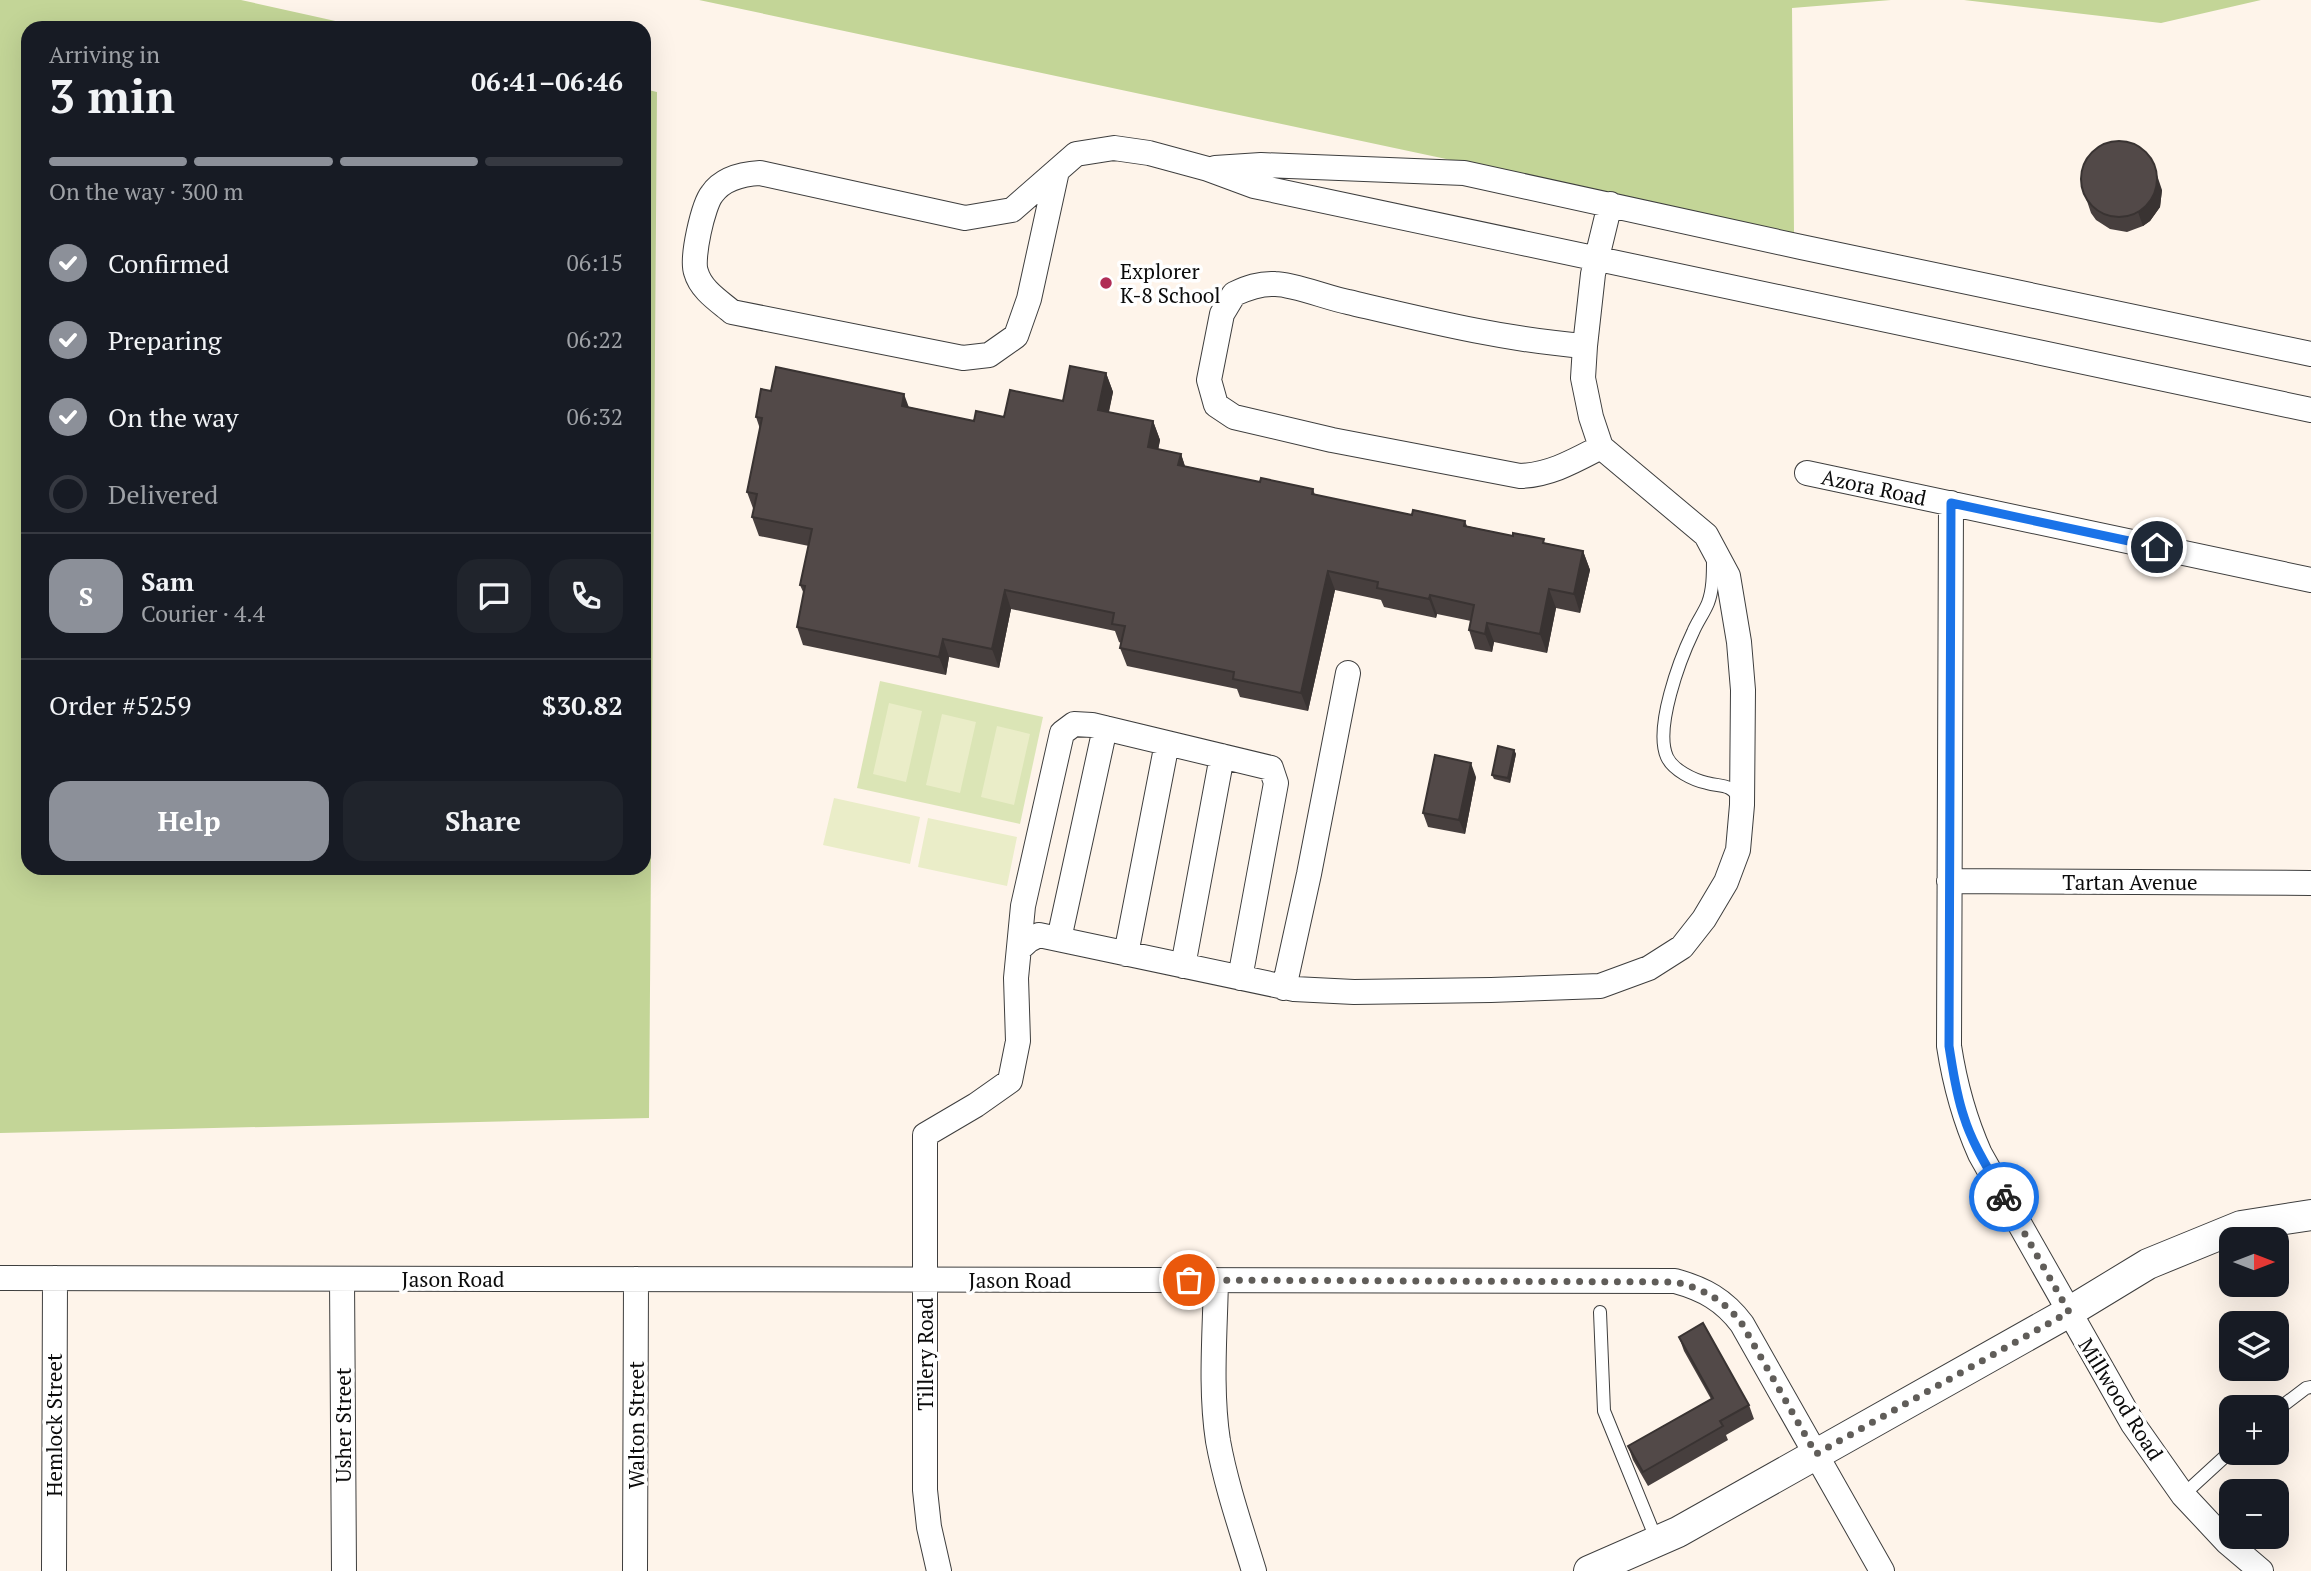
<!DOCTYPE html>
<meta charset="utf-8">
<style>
body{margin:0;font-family:"PT Serif",serif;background:#20242c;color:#f1f3f6;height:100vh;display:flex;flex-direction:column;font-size:26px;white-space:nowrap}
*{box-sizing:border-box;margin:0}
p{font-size:23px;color:#9ea1a6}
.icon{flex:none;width:38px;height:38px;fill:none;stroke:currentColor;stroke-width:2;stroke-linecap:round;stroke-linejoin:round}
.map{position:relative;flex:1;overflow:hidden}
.side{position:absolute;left:21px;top:21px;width:630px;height:854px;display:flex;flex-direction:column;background:#171b24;border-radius:21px;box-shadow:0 7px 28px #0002}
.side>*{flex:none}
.needle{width:46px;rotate:90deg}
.fabs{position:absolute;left:2219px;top:1227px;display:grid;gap:14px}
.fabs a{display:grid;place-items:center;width:70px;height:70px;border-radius:14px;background:#171b24;box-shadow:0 7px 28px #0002;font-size:35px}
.pin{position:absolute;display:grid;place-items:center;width:60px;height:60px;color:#fff;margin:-30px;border:4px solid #fff;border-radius:50%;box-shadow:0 2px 7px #0007}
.courier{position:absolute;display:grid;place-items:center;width:70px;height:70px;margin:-35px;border:5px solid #1a73e8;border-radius:50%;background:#fff;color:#222;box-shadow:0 2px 9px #0007}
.head em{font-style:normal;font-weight:700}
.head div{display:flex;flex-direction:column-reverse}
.head{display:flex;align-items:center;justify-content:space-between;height:119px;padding:0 28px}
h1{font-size:46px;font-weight:700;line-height:52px}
.bar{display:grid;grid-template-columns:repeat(4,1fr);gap:10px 7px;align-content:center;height:84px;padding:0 28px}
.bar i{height:9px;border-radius:5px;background:#363941}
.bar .active{background:#8c9099}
.bar p{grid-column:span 4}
.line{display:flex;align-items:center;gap:18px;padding:0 28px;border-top:2px solid #363941}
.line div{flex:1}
.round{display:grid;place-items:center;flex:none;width:74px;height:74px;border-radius:21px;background:#20242c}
ol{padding:0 28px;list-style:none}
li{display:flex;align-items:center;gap:21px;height:77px}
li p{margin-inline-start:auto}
li .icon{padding:7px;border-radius:50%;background:#8c9099;color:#fff;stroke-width:4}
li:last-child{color:#9ea1a6}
li i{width:38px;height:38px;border:4px solid #363941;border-radius:50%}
.primary-button{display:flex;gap:14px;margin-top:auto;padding:14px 28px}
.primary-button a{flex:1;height:80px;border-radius:21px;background:#8c9099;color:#fff;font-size:28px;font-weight:700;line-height:80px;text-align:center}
.primary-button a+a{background:#20242c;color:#f1f3f6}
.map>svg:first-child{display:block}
.green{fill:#dbe5b6}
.forest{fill:#c3d597}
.pitch{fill:#eaedc8}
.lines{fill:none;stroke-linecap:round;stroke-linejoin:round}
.service-casing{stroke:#3e3e3e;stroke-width:14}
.minor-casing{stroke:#3e3e3e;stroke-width:26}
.tertiary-casing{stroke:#3e3e3e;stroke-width:32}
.service{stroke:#fff;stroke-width:12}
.minor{stroke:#fff;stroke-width:24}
.tertiary{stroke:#fff;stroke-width:30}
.wall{fill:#473f3e}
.shaded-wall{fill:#393332}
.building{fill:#524948;stroke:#393332;stroke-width:2}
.done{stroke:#605d59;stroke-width:7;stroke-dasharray:0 12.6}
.route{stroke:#1a73e8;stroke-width:9}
.poi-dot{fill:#b02d56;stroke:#fff;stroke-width:2.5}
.labels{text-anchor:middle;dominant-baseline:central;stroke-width:7;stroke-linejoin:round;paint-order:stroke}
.poi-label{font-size:21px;fill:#0b0b0b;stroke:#fff;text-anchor:start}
.street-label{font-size:21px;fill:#0b0b0b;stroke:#fff}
</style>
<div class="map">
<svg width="2311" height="1571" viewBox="0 0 2311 1571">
<rect width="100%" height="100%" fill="#fef4ea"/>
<path class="green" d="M 880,681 L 1043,717 L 1020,824 L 857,788 Z"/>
<path class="forest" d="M 0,0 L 241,0 L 367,28 L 28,28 L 28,868 L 644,868 L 644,89 L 657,92 L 649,1118 L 0,1133 Z
M 699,0 L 1891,0 L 1792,8 L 1794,233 Z
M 1964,0 L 2261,0 L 2161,23 Z"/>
<path class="pitch" d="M 889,703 L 922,711 L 906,782 L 873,774 Z
M 942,714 L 976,722 L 960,793 L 926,785 Z
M 997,726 L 1030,734 L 1014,805 L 981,797 Z
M 834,798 L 920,817 L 910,864 L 823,845 Z
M 928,818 L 1017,837 L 1007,886 L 918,867 Z"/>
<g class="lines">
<defs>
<path id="service" d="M 1713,560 C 1713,574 1713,590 1708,603 C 1704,613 1697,622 1693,632 C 1680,659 1654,728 1667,757 C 1673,770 1693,780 1707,783 C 1721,787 1730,783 1739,798
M 1600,1312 L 1604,1411 L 1657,1541
M 2277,1410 L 2306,1388 L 2311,1387
M 2183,1495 L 2231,1451"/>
<path id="minor" d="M 1215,168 L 1261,165 L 1464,173 L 1801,247 L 2311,354
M 1057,171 L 1029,299 L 1016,336 L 989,355 L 963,358 L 732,312 C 719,301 701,290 696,272 C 691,259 703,205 712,194 C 723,178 742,174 760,173 L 965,218 L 1012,210 L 1076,154 L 1114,148 L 1149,153 L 1208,169 L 1254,186 L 2311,410
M 1585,346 C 1505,340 1425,320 1348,302 C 1328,298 1293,284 1275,284 C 1260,283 1247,288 1234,294 L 1222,314 L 1209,380 L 1216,405 L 1234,417 L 1332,440 L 1520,476 C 1550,475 1574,461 1601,447
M 1807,473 L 2311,580
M 1951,503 L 1949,1046 C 1955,1085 1964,1118 1980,1154 L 2133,1424 L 2183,1495 L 2227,1542 L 2261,1571
M 1949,881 L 2311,883
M 1059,939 L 1105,728
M 1019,949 L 1029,940 L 1039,935 L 1294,989 L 1354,992 L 1491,990 L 1600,986 L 1649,968 L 1682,947 L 1704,919 L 1726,882 L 1738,850 L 1742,805 L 1743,690 L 1739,642 L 1728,576 L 1706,535 L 1601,447 L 1591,417 L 1583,378 L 1585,346 L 1593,274 L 1610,204
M 1126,954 L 1167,743
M 1183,966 L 1222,756
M 1284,988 L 1309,874 L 1348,673
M 0,1278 L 1675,1281 C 1704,1289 1724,1300 1742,1324 L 1882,1571
M 342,1279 L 344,1571
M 1216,1280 C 1215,1333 1210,1389 1218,1441 C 1226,1485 1241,1528 1254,1571
M 54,1571 L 55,1278
M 635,1571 L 636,1279
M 939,1571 L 929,1527 L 925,1490 L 925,1135 L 976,1105 L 1010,1081 L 1018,1041 L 1016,978 L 1023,906 L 1062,733 L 1074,724 L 1092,725 L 1271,768 L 1276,783 L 1240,978"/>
<path id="tertiary" d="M 1589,1571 L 1678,1532 L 2069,1312 L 2148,1264 L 2241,1226 L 2311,1215"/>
</defs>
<use href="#service" class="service-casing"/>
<use href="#minor" class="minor-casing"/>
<use href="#tertiary" class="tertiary-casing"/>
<use href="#service" class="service"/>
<use href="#minor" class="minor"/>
<use href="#tertiary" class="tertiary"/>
</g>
<path class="wall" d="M 2081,183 L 2162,190 L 2160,207 L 2150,221 L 2143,226 L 2127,232 L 2110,229 L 2096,220 L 2091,213 Z
M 1106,373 L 1113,392 L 1109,412 L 1153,421 L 1160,440 L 1158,450 L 1181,454 L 1185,466 L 1260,482 L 1313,489 L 1315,495 L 1412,515 L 1465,521 L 1467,526 L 1583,551 L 1590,570 L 1580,613 L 1556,608 L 1547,653 L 1494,642 L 1492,652 L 1475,649 L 1469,630 L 1471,621 L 1437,614 L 1436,618 L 1384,607 L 1381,600 L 1335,590 L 1308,711 L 1240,697 L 1237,689 L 1127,666 L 1120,648 L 1121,643 L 1119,642 L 1115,631 L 1011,609 L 999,668 L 949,657 L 946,675 L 803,645 L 797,627 L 804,594 L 800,585 L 809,546 L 759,536 L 752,517 L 754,511 L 747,492 L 760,429 L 756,417 L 771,391 L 909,407 L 974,421 L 1004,417 L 1063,401 Z
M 1514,750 L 1516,754 L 1510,783 L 1494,779 L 1492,775 Z
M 1476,777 L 1465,834 L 1428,827 L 1423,813 Z
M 1679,1337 L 1749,1405 L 1754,1419 L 1726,1435 L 1728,1440 L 1648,1486 L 1633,1460 L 1628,1446 L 1711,1399 L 1684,1351 Z"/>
<path class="shaded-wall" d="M 2152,160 L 2162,190 L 2160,207 L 2150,221 L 2143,226 L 2138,212 Z
M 1106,373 L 1113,392 L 1105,428 L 1098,410 Z
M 904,394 L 911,413 L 902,406 Z
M 1153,421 L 1160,440 L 1155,466 L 1148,447 Z
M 1181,454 L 1187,473 L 1178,465 Z
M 1583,551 L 1590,570 L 1580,613 L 1574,594 Z
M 1328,571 L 1335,590 L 1308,711 L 1301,693 Z
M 1549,589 L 1556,608 L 1547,653 L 1540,634 Z
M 1005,590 L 1011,609 L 999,668 L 992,649 Z
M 1430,595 L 1437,614 L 1436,618 L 1429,599 Z
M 1487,623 L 1494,642 L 1492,652 L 1485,634 Z
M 943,639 L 949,657 L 946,675 L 939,657 Z
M 1514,750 L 1516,754 L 1510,783 L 1508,778 Z
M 1471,763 L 1476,777 L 1465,834 L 1459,820 Z"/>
<path class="building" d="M2081 179a38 38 0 1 1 76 0a38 38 0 1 1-76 0Z
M 1070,366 L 1106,373 L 1098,410 L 1153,421 L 1148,447 L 1181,454 L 1178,465 L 1260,482 L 1261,478 L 1313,489 L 1312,494 L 1412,515 L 1413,510 L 1465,521 L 1464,526 L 1513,536 L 1513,533 L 1544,539 L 1543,543 L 1583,551 L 1574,594 L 1549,589 L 1540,634 L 1487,623 L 1485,634 L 1469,630 L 1474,605 L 1430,595 L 1429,599 L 1377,588 L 1378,582 L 1328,571 L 1301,693 L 1233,679 L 1234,672 L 1120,648 L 1125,626 L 1112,624 L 1114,613 L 1005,590 L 992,649 L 943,639 L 939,657 L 797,627 L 805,586 L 800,585 L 812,529 L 752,517 L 757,494 L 747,492 L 762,418 L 756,417 L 761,389 L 771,391 L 776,367 L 904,394 L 902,406 L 974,421 L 976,411 L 1004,417 L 1010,390 L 1063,401 Z
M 1498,746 L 1514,750 L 1508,778 L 1492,775 Z
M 1435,755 L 1471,763 L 1459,820 L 1423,813 Z
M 1703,1323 L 1749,1405 L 1720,1421 L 1723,1426 L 1643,1472 L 1628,1446 L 1713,1398 L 1679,1337 Z"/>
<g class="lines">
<path class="done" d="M 1189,1280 L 1675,1282 C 1704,1289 1724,1300 1742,1324 L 1816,1454 L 2069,1312 L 2004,1197"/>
<path class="route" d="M 2004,1197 C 1990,1171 1973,1146 1964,1117 C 1956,1094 1953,1071 1949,1046 L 1951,503 L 2157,547"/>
</g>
<circle class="poi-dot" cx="1106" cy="283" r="7"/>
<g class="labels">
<g class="poi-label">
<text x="1120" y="271">Explorer<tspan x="1120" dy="24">K-8 School</tspan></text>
</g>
<g class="street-label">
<text transform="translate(1874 487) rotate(12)">Azora Road</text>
<text x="2130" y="882">Tartan Avenue</text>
<text x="453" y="1279">Jason Road</text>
<text x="1020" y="1280">Jason Road</text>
<text transform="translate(925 1354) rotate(-90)">Tillery Road</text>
<text transform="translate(2121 1399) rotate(58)">Millwood Road</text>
<text transform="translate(54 1425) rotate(-90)">Hemlock Street</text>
<text transform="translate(343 1425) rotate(-90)">Usher Street</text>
<text transform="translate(636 1425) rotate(-90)">Walton Street</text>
</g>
</g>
</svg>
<div class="fabs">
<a><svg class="needle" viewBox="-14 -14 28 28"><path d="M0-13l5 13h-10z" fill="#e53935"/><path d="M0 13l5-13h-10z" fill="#9ea1a6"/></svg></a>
<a><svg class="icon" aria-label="layers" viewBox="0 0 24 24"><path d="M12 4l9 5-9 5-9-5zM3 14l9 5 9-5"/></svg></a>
<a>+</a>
<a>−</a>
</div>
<div class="pin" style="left:1189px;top:1280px;background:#ea580c"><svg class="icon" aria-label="bag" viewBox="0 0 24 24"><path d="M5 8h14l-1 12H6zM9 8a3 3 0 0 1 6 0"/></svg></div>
<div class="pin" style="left:2157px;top:547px;background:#1f2937"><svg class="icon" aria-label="home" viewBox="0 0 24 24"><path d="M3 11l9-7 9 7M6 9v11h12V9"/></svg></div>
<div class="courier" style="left:2004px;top:1197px"><svg class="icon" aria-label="bike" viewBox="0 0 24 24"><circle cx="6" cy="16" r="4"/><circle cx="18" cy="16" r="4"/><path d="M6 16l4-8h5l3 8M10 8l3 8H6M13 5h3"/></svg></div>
<section class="side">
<div class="head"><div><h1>3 min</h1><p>Arriving in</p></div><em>06:41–06:46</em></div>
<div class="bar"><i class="active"></i><i class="active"></i><i class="active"></i><i></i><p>On the way · 300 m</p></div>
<ol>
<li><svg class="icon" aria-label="check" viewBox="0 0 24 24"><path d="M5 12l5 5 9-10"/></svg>Confirmed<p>06:15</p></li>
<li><svg class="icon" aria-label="check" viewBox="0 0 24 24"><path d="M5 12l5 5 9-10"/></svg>Preparing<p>06:22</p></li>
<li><svg class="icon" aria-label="check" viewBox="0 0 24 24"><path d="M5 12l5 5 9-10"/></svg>On the way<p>06:32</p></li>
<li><i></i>Delivered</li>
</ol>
<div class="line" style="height:126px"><b class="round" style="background:#8c9099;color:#fff">S</b><div><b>Sam</b><p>Courier · 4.4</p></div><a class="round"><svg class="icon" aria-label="chat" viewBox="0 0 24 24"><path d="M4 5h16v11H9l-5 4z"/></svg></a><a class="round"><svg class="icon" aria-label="phone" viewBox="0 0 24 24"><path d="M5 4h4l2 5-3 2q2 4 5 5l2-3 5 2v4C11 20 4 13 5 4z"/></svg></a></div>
<div class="line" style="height:91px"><div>Order #5259</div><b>$30.82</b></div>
<div class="primary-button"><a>Help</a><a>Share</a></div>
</section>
</div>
